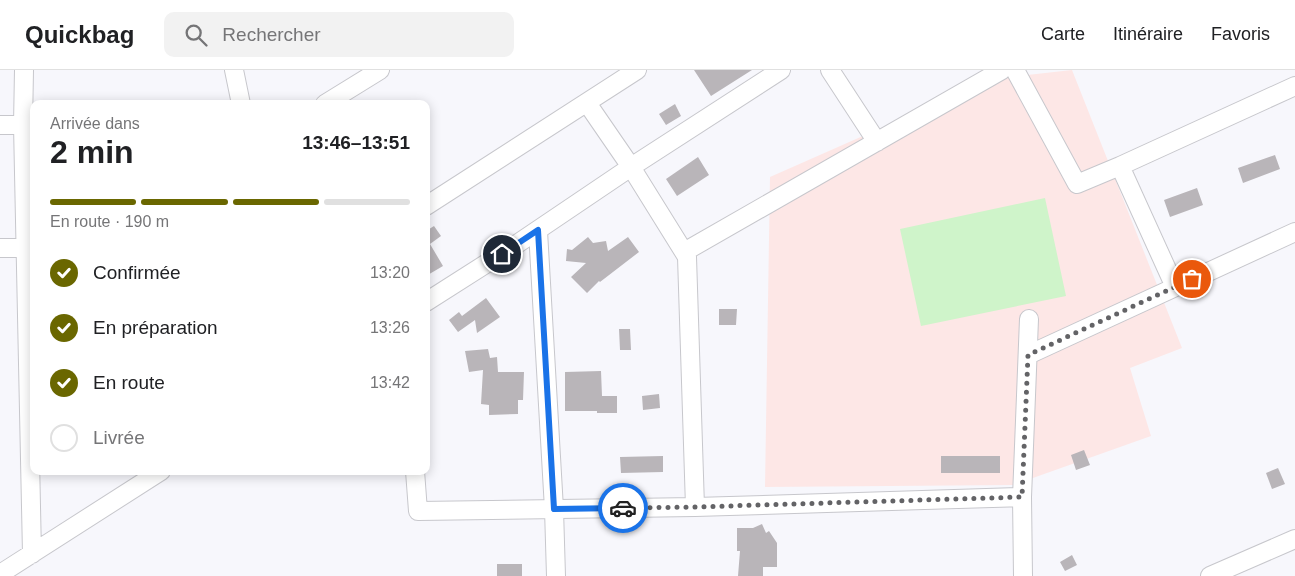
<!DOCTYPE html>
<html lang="fr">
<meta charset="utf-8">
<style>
body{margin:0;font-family:Arial,sans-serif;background:#f2f2f2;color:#202124;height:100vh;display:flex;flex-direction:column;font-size:19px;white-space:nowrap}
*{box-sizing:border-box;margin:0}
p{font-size:16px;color:#757577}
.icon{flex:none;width:28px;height:28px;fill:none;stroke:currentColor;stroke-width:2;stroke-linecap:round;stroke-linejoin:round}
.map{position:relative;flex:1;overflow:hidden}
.sheet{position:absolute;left:30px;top:30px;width:400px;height:375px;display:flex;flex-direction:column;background:#fff;border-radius:10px;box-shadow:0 2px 12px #0003}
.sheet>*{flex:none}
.pin{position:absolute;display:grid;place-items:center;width:42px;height:42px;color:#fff;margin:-21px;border:2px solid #fff;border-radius:50%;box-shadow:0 1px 5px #0007}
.courier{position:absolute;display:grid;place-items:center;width:50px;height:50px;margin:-25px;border:4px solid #1a73e8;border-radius:50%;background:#fff;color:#222;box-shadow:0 1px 6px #0007}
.headline em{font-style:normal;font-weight:700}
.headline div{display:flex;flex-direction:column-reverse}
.headline{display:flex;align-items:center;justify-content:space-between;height:85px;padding:0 20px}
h1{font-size:32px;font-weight:700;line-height:38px}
.bar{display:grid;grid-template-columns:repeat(4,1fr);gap:8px 5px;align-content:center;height:60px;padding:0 20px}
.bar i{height:6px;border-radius:4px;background:#e0e0e0}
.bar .selected{background:#6a6700}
.bar p{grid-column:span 4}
ol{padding:0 20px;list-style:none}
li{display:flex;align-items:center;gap:15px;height:55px}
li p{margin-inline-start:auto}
li .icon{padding:5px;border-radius:50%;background:#6a6700;color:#fff;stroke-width:4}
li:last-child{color:#757577}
li i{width:28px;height:28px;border:2px solid #e0e0e0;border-radius:50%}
header{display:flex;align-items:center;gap:30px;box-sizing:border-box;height:70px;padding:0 25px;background:#fff;border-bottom:1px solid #e0e0e0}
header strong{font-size:24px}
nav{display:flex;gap:28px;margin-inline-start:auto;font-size:18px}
.search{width:350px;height:45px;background:#f2f2f2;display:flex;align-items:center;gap:12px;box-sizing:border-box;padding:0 18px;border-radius:10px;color:#757577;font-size:19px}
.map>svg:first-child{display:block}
.education{fill:#fde7e6}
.green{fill:#cff4ca}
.building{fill:#b9b5b9}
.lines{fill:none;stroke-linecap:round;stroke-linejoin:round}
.minor-casing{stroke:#c7c7cc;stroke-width:20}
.minor{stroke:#fff;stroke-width:18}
.done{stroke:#636366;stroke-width:5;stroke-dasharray:0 9}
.route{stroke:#1a73e8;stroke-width:6}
</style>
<header>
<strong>Quickbag</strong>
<div class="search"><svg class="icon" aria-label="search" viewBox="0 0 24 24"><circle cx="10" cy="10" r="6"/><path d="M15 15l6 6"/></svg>Rechercher</div>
<nav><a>Carte</a><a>Itinéraire</a><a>Favoris</a></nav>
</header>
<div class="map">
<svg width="1295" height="506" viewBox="0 0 1295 506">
<rect width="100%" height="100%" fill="#f7f7fc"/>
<path class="education" d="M 1072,0 L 1182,278 L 1130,298 L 1151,366 L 1013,415 L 765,417 L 770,107 L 992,9 Z"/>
<path class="green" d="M 1045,128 L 1066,226 L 921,256 L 900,159 Z"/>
<path class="building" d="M 694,0 L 752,0 L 711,26 Z
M 675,34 L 681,46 L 666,55 L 659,44 Z
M 1275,85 L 1280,99 L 1243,113 L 1238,98 Z
M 698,87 L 709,105 L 677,126 L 666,109 Z
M 1197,118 L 1203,135 L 1170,147 L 1164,130 Z
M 434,156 L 441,166 L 430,174 L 443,196 L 426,206 L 426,161 Z
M 588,167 L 593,173 L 606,171 L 608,181 L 628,167 L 639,182 L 600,212 L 599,211 L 587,223 L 571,207 L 586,193 L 566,191 L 567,179 L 572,180 Z
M 486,228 L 500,247 L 477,263 L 475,250 L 458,262 L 449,250 L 459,242 L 462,246 Z
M 719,239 L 737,239 L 736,255 L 719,255 Z
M 619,259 L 630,259 L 631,280 L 620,280 Z
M 488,279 L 490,288 L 497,287 L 498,302 L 524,302 L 523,330 L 518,330 L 518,344 L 489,345 L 489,335 L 481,334 L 483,300 L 469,302 L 465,281 Z
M 601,301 L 602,326 L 617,326 L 617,343 L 597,343 L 597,341 L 565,341 L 565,302 Z
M 659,324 L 660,338 L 643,340 L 642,326 Z
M 1084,380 L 1090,395 L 1076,400 L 1071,385 Z
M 663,386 L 663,402 L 621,403 L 620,387 Z
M 941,386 L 1000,386 L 1000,403 L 941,403 Z
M 1278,398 L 1285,414 L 1272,419 L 1266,403 Z
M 762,454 L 766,463 L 769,461 L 777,473 L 777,497 L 763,497 L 763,506 L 738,506 L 740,481 L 737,481 L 737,458 L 753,458 Z
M 1072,485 L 1077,495 L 1065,501 L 1060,492 Z
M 497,494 L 522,494 L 522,506 L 497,506 Z"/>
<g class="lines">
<defs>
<path id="minor" d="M 24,0 L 23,55 L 32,484
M 234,0 L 241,34
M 830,0 L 877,72
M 1015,0 L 1077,114 L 1120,96 L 1295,16
M 587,33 L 631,97 L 687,187 L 695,437
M 325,34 L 380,0
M 0,55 L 33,55
M 1120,96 L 1175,217
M 426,136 L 637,0
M 538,161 L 554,439 L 556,506
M 0,178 L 34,178
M 684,182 L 1002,0
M 426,232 L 517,174 L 631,97 L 781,0
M 1028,285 L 1295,162
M 415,401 L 418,441 L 695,437 L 1022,427
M 0,504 L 161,401
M 1023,506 L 1022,427 L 1029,249
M 1210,506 L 1295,469"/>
</defs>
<use href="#minor" class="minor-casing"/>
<use href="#minor" class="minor"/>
</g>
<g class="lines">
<path class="done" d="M 623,438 L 695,437 L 1022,427 L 1028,285 L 1192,209"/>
<path class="route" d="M 502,184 L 538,160 L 554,439 L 623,438"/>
</g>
</svg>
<div class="pin" style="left:1192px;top:209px;background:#ea580c"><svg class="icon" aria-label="bag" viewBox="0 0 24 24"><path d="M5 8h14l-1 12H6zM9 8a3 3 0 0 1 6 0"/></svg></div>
<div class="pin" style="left:502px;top:184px;background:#1f2937"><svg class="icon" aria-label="home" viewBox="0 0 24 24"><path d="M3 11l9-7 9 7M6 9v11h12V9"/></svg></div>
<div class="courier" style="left:623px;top:438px"><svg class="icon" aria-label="car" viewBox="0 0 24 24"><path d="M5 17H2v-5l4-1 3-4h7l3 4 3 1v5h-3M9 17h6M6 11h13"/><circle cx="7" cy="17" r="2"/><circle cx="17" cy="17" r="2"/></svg></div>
<section class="sheet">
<div class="headline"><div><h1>2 min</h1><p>Arrivée dans</p></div><em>13:46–13:51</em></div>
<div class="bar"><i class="selected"></i><i class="selected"></i><i class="selected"></i><i></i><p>En route · 190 m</p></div>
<ol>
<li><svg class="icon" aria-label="check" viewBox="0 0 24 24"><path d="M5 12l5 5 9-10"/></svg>Confirmée<p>13:20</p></li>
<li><svg class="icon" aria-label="check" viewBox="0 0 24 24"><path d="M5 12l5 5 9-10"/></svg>En préparation<p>13:26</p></li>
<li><svg class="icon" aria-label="check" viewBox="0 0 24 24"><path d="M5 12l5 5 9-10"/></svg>En route<p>13:42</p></li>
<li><i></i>Livrée</li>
</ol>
</section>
</div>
